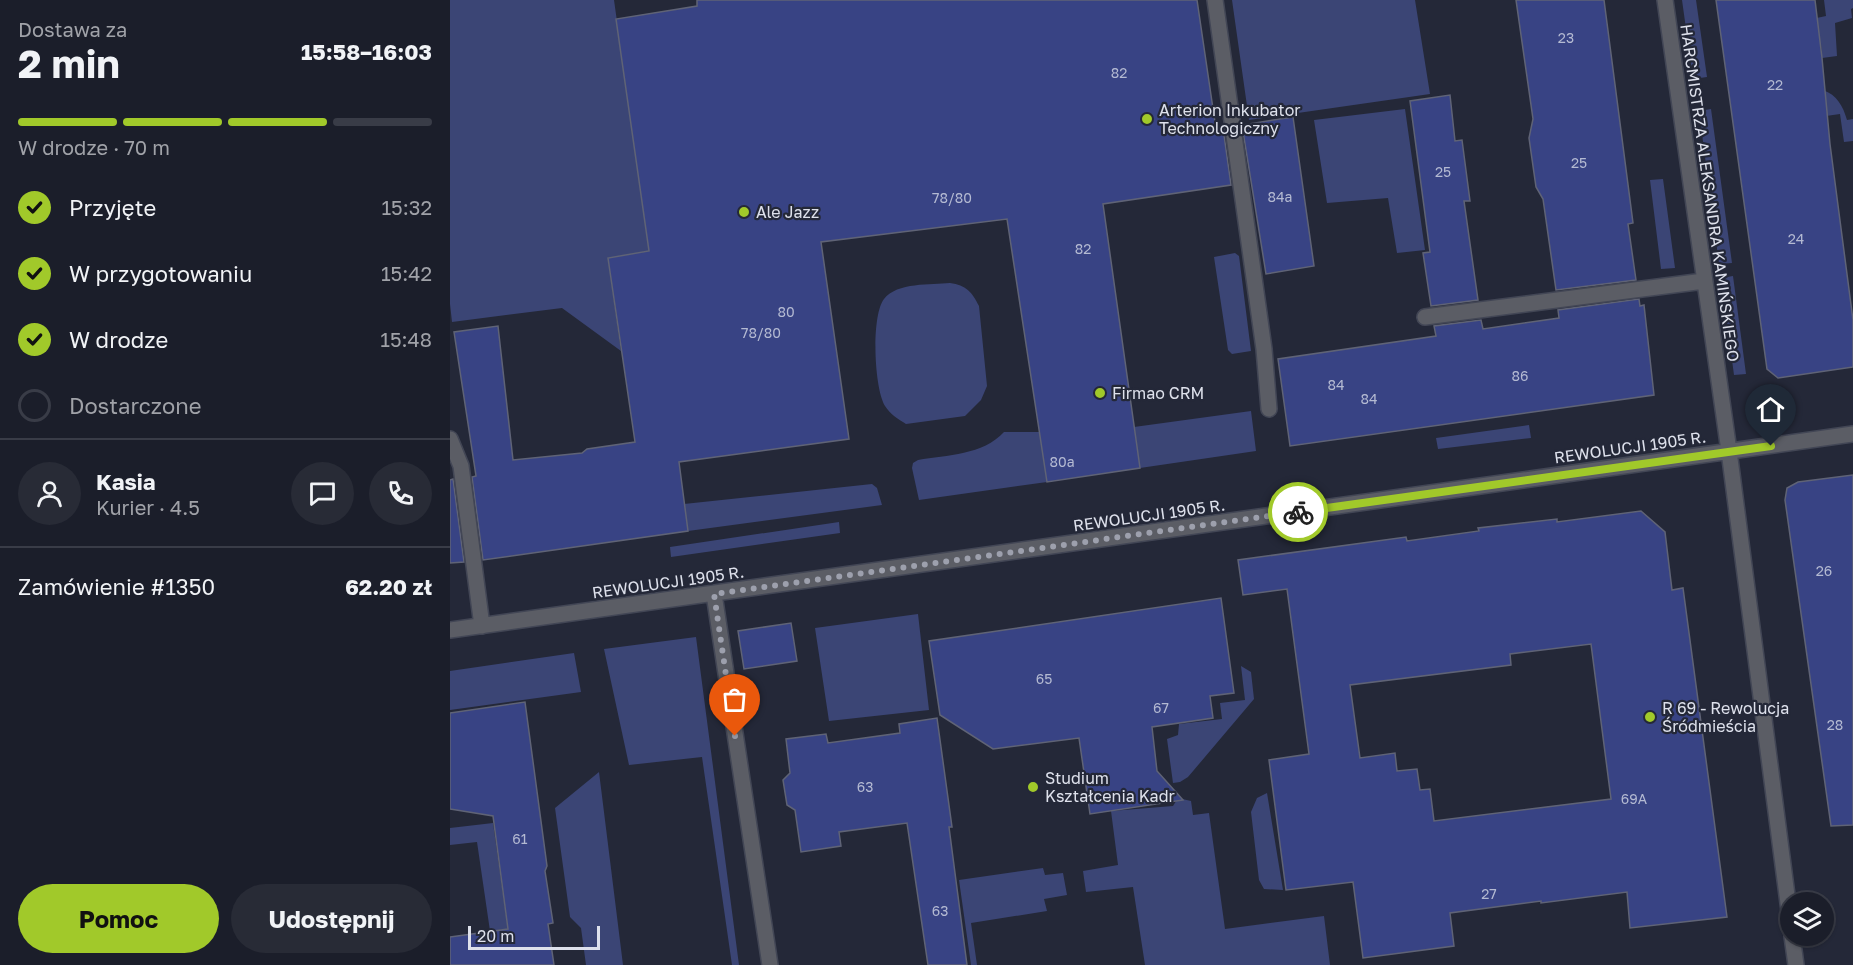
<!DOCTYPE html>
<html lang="pl">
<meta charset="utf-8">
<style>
body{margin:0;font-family:"Golos Text",sans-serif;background:#282b36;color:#f1f3f6;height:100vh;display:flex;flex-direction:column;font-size:22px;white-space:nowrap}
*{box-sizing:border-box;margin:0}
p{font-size:20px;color:#a0a2a8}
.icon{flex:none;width:33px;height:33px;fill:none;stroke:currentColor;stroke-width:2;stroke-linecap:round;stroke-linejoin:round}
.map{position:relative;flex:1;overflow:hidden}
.drawer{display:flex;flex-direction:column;background:#1b1e2a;width:450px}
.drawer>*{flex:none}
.fabs{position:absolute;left:1330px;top:892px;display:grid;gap:12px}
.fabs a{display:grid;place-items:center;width:54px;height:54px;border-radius:50%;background:#1b1e2a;box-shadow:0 2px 4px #0004,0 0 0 2px #393c47;font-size:30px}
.scale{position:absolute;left:18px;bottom:15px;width:132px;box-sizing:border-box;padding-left:6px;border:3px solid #dee1ec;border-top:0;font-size:16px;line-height:21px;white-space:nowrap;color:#dee1ec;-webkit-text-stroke:4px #242838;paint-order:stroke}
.pin{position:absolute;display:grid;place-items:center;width:51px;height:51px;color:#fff;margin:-62px -26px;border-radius:50% 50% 50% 0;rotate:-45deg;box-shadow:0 0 6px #0007}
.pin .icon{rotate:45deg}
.courier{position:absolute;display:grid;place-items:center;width:60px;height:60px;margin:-30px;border:4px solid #a1c92a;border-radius:50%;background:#fff;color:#222;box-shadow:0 2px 8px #0007}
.summary em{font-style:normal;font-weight:700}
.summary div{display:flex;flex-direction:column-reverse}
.summary{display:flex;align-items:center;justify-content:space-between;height:102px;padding:0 18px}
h1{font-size:39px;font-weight:700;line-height:45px}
.bar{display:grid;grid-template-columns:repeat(4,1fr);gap:9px 6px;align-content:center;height:72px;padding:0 18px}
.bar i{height:8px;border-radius:4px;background:#393c47}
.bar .current{background:#a1c92a}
.bar p{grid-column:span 4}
.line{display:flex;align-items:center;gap:15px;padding:0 18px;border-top:2px solid #393c47}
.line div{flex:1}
.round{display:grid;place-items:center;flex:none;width:63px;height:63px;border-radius:32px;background:#282b36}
ol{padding:0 18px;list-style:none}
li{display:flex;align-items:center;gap:18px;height:66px}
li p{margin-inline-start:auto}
li .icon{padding:6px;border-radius:50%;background:#a1c92a;color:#111;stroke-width:4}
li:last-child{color:#a0a2a8}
li i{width:33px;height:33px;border:3px solid #393c47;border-radius:50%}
.button{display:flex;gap:12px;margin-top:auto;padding:12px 18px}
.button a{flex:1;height:69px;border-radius:36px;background:#a1c92a;color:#111;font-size:24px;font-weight:700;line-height:69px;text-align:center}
.button a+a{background:#282b36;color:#f1f3f6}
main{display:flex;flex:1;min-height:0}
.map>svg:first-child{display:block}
.green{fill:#3b4575}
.building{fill:#384384;stroke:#5f6376;stroke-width:1.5;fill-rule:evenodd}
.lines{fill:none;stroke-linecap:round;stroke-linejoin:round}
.minor-casing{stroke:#424655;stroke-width:18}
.minor{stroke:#5b5d65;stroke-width:15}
.done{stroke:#9da0ad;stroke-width:6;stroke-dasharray:0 10.8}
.route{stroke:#a1c92a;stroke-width:8}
.poi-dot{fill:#a1c92a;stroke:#242838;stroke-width:2}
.labels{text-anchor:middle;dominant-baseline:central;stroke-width:4.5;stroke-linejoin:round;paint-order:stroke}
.number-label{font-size:14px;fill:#b4bad2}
.poi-label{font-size:16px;fill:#dee1ec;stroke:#242838;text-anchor:start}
.street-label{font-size:16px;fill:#dee1ec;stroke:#242838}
</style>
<main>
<section class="drawer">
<div class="summary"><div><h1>2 min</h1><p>Dostawa za</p></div><em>15:58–16:03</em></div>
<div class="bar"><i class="current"></i><i class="current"></i><i class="current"></i><i></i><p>W drodze · 70 m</p></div>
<ol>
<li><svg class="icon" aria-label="check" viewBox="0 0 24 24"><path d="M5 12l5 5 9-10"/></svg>Przyjęte<p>15:32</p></li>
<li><svg class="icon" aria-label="check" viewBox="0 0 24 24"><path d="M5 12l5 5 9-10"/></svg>W przygotowaniu<p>15:42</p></li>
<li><svg class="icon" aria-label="check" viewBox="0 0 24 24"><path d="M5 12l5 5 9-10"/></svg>W drodze<p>15:48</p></li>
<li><i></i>Dostarczone</li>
</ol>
<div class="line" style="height:108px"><a class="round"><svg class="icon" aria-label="person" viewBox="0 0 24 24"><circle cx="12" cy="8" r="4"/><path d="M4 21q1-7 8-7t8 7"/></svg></a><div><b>Kasia</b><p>Kurier · 4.5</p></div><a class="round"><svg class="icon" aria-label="chat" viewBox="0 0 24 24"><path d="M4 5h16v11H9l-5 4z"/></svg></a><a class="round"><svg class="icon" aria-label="phone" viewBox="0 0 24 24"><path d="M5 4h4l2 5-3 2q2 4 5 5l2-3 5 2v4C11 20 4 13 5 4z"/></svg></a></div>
<div class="line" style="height:78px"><div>Zamówienie #1350</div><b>62.20 zł</b></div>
<div class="button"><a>Pomoc</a><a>Udostępnij</a></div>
</section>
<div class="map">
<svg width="1403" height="965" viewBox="0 0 1403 965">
<rect width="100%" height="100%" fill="#242838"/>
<path class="green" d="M 0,0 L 164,0 L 199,251 L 158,258 L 171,351 L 112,308 L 2,322 L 0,304 Z
M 782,0 L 965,0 L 980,94 L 799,120 Z
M 1232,0 L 1246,0 L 1257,77 L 1243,79 Z
M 1374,0 L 1403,0 L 1403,8 L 1401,9 L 1402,18 L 1385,23 L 1387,56 L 1372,58 L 1371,44 L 1367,43 L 1362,19 L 1376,16 Z
M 1373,90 C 1387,95 1393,106 1397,120 L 1403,119 L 1403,141 L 1394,142 L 1390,114 L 1376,116 Z
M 955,109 L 975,250 L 947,253 L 938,198 L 877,203 L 864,120 Z
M 1261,109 L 1282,263 L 1269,264 L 1249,111 Z
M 1213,179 L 1225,268 L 1211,269 L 1200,180 Z
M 785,253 L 789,256 L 801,351 L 782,354 L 778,350 L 764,257 Z
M 1283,276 L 1296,374 L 1284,375 L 1271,278 Z
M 500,283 C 516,285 522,292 529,306 L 537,386 L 531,400 L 515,416 L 456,424 C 448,419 440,414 435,406 C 424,388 421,316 434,299 C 447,282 481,285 500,283 Z
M 801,411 L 806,451 L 690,468 L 684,427 Z
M 1079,425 L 1081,438 L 988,449 L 986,438 Z
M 554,432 L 590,432 L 597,482 L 469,500 L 462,468 L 463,463 L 468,460 C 497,455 533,455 554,432 Z
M 422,484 L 427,488 L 432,505 L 238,531 L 234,504 Z
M 389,522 L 390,533 L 221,557 L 220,547 Z
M 468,614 L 479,710 L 379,721 L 365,628 Z
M 246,637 L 289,965 L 282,965 L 252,757 L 179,765 L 154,649 Z
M 124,653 L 131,692 L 0,710 L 0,671 Z
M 791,666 L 801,672 L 804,699 L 738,777 L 730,782 L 723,783 L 717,739 L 728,735 L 729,724 L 772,719 L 770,703 L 795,700 Z
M 149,772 L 173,965 L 136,965 L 131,928 L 120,917 L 105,808 Z
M 817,793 L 833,890 L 814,889 L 809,880 L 801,812 L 807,798 Z
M 728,798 L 741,801 L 743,815 L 759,813 L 775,929 L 874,916 L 880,965 L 695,965 L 683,887 L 636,892 L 633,871 L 668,865 L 661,811 L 723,806 Z
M 43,823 L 58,929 L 40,931 L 27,842 L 0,845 L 0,828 Z
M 593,868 L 595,875 L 613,873 L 617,895 L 594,899 L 597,911 L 521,923 L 527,965 L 521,965 L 509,880 Z"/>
<path class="building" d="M 247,0 L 747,0 L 766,129 L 773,128 L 781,185 L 653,204 L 690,468 L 597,482 L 557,219 L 371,242 L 399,439 L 229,462 L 238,531 L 33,560 L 22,477 L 26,476 L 4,332 L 48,326 L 63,460 L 132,453 L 137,449 L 185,442 L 158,258 L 199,251 L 166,19 L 247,6 Z
M 1066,0 L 1154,0 L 1183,223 L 1178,224 L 1186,280 L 1106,290 L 1093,199 L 1086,187 L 1079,138 L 1083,119 Z
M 1266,0 L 1365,0 L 1372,58 L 1380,144 L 1403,320 L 1403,367 L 1328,378 L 1317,369 Z
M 1000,95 L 1005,141 L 1012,140 L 1020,201 L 1014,201 L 1028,300 L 981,306 L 973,253 L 980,252 L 960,101 Z
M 843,117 L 864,266 L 816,274 L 792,125 Z
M 1189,299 L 1190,306 L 1194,305 L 1204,395 L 840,446 L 828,359 L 986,336 L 984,326 L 1031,320 L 1033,329 L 1109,318 L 1108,310 Z
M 1403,475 L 1403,825 L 1381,826 L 1335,500 L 1337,488 L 1348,482 Z
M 3,479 L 14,562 L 0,563 L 0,480 Z
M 1191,511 L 1215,532 L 1222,590 L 1233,588 L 1277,917 L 1180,928 L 1177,892 L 1091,903 L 1091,901 L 1000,913 L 1004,946 L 913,958 L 903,882 L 836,890 L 819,760 L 859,754 L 837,589 L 793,595 L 788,560 L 956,537 L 957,541 L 1029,531 L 1028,528 L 1107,519 L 1107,522 ZM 1141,644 L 1161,799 L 984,821 L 980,789 L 970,790 L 967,769 L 947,771 L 945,753 L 910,758 L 900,685 L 1061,665 L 1060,654 Z
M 771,598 L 784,693 L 760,696 L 763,718 L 702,727 L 707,771 L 733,800 L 640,814 L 629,738 L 543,749 L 490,715 L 479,641 Z
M 341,623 L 347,661 L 294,669 L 288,631 Z
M 75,702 L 97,866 L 95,871 L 103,923 L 98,924 L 104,965 L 0,965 L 0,937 L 58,929 L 43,816 L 0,809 L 0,713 Z
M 487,718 L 502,827 L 499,827 L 517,965 L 478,965 L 457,823 L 389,832 L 391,846 L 351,852 L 345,810 L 337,805 L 333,780 L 340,773 L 336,739 L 376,734 L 378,743 L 450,733 L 449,724 Z"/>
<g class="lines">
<defs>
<path id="minor" d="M 765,0 L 814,349 L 819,409
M 1215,0 L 1279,451 L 1341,926
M 975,317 L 1254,281
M 0,439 L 11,466 L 32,626
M 264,594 L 320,965
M 0,630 L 1403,434
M 1342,936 L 1346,965"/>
</defs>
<use href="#minor" class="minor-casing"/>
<use href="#minor" class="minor"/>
</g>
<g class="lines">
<path class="done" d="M 285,736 L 264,594 L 848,512"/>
<path class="route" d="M 848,512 L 1321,446"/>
</g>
<g class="poi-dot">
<circle cx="697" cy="119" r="6"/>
<circle cx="294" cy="212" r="6"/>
<circle cx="650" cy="393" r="6"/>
<circle cx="1200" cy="717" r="6"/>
<circle cx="583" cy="787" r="6"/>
</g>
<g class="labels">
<g class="number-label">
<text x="1116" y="37">23</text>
<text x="669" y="72">82</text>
<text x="1325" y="84">22</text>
<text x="1129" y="162">25</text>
<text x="993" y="171">25</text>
<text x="830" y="196">84a</text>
<text x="502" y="197">78/80</text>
<text x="1346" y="238">24</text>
<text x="633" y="248">82</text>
<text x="336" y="311">80</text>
<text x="311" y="332">78/80</text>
<text x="1070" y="375">86</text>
<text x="886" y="384">84</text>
<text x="919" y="398">84</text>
<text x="612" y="461">80a</text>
<text x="1374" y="570">26</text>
<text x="594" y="678">65</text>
<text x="711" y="707">67</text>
<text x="1385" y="724">28</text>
<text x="415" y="786">63</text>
<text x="1184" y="798">69A</text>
<text x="70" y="838">61</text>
<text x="1039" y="893">27</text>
<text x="490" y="910">63</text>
</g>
<g class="poi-label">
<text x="709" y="110">Arterion Inkubator<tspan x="709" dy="18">Technologiczny</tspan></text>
<text x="306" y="212">Ale Jazz</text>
<text x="662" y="393">Firmao CRM</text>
<text x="1212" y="708">R 69 - Rewolucja<tspan x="1212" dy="18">Śródmieścia</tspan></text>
<text x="595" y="778">Studium<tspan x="595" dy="18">Kształcenia Kadr</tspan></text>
</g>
<g class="street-label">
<text transform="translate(1260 193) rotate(82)">HARCMISTRZA ALEKSANDRA KAMIŃSKIEGO</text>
<text transform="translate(1180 447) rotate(-8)">REWOLUCJI 1905 R.</text>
<text transform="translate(699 515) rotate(-8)">REWOLUCJI 1905 R.</text>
<text transform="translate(218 582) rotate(-8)">REWOLUCJI 1905 R.</text>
</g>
</g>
</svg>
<div class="fabs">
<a><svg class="icon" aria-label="layers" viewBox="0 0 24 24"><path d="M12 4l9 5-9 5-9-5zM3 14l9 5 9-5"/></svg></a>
</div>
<div class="scale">20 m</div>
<div class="pin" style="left:285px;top:736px;background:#ea580c"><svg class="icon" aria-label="bag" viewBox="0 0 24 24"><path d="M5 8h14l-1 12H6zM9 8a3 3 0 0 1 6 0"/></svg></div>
<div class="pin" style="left:1321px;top:446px;background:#1f2937"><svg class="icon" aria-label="home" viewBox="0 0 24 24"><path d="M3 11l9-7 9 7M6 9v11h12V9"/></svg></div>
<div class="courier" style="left:848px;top:512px"><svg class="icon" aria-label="bike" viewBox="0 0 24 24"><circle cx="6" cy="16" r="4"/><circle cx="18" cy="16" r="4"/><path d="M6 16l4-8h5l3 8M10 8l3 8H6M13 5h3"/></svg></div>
</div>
</main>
